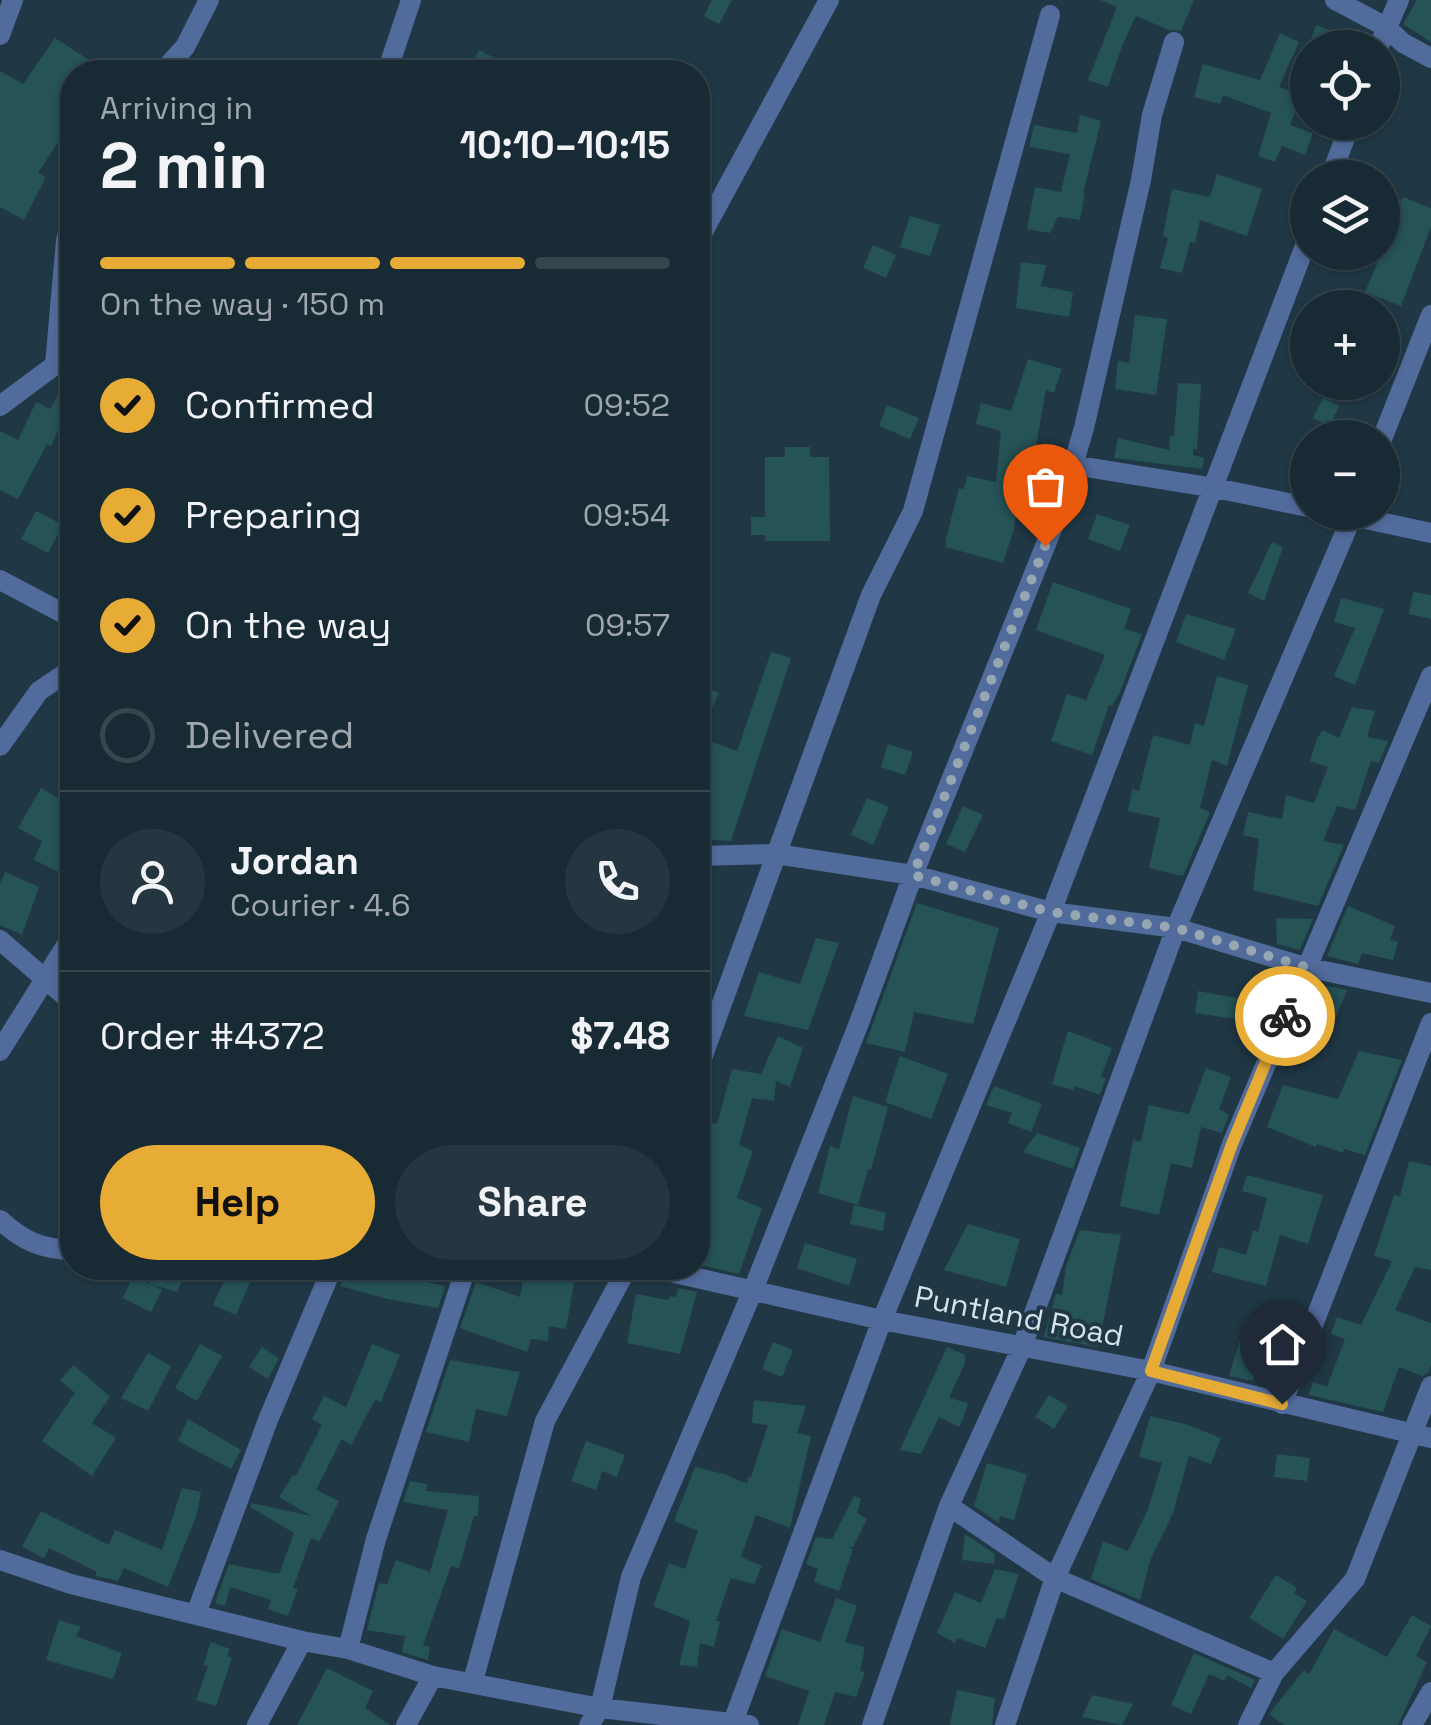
<!DOCTYPE html>
<meta charset="utf-8">
<style>
body{margin:0;font-family:"Space Grotesk",sans-serif;background:#253640;color:#f1f3f6;height:100vh;display:flex;flex-direction:column;font-size:38px;white-space:nowrap}
*{box-sizing:border-box;margin:0}
p{font-size:32px;color:#9fa7ac}
.icon{flex:none;width:55px;height:55px;fill:none;stroke:currentColor;stroke-width:2;stroke-linecap:round;stroke-linejoin:round}
.map{position:relative;flex:1;overflow:hidden}
.drawer{position:absolute;left:60px;top:60px;width:650px;height:1220px;display:flex;flex-direction:column;background:#182a34;border-radius:40px;box-shadow:0 2px 8px #0004,0 0 0 2px #36464f}
.drawer>*{flex:none}
.controls{position:absolute;left:1290px;top:30px;display:grid;gap:20px}
.controls a{display:grid;place-items:center;width:110px;height:110px;border-radius:50%;background:#182a34;box-shadow:0 2px 8px #0004,0 0 0 2px #36464f;font-size:50px}
.pin{position:absolute;display:grid;place-items:center;width:85px;height:85px;color:#fff;margin:-102px -42px;border-radius:50% 50% 50% 0;rotate:-45deg;box-shadow:0 0 10px #0007}
.pin .icon{rotate:45deg}
.courier{position:absolute;display:grid;place-items:center;width:100px;height:100px;margin:-50px;border:8px solid #e7ac36;border-radius:50%;background:#fff;color:#222;box-shadow:0 2px 12px #0007}
.head em{font-style:normal;font-weight:800}
.head div{display:flex;flex-direction:column-reverse}
.head{display:flex;align-items:center;justify-content:space-between;height:170px;padding:0 40px}
h1{font-size:65px;font-weight:800;line-height:75px}
.bar{display:grid;grid-template-columns:repeat(4,1fr);gap:15px 10px;align-content:center;height:120px;padding:0 40px}
.bar i{height:12px;border-radius:8px;background:#36464f}
.bar .selected{background:#e7ac36}
.bar p{grid-column:span 4}
.line{display:flex;align-items:center;gap:25px;padding:0 40px;border-top:2px solid #36464f}
.line div{flex:1}
.round{display:grid;place-items:center;flex:none;width:105px;height:105px;border-radius:52px;background:#253640}
ol{padding:0 40px;list-style:none}
li{display:flex;align-items:center;gap:30px;height:110px}
li p{margin-inline-start:auto}
li .icon{padding:10px;border-radius:50%;background:#e7ac36;color:#111;stroke-width:4}
li:last-child{color:#9fa7ac}
li i{width:55px;height:55px;border:5px solid #36464f;border-radius:50%}
.primary-button{display:flex;gap:20px;margin-top:auto;padding:20px 40px}
.primary-button a{flex:1;height:115px;border-radius:60px;background:#e7ac36;color:#111;font-size:40px;font-weight:800;line-height:115px;text-align:center}
.primary-button a+a{background:#253640;color:#f1f3f6}
.map>svg:first-child{display:block}
.building{fill:#255356}
.lines{fill:none;stroke-linecap:round;stroke-linejoin:round}
.street{stroke:#516b9c;stroke-width:20}
.done{stroke:#96a7b1;stroke-width:10;stroke-dasharray:0 18}
.route{stroke:#e7ac36;stroke-width:12}
.labels{text-anchor:middle;dominant-baseline:central;stroke-width:8;stroke-linejoin:round;paint-order:stroke}
.street-label{font-size:30px;fill:#d5e3eb;stroke:#203845}
</style>
<div class="map">
<svg width="1431" height="1725" viewBox="0 0 1431 1725">
<rect width="100%" height="100%" fill="#203845"/>
<path class="building" d="M 712,0 L 732,0 L 719,24 L 704,16 Z
M 1100,0 L 1194,0 L 1181,31 L 1169,30 L 1136,16 L 1122,46 L 1108,87 L 1088,80 L 1117,7 Z
M 1417,0 L 1431,0 L 1431,42 L 1403,24 Z
M 1316,25 L 1365,43 L 1365,48 L 1308,48 Z
M 1280,33 L 1299,42 L 1279,87 L 1301,95 L 1290,125 L 1313,133 L 1305,155 L 1282,146 L 1275,162 L 1258,156 L 1271,113 L 1223,95 L 1220,104 L 1194,97 L 1203,64 L 1260,80 Z
M 55,38 L 108,72 L 72,72 L 72,84 L 64,97 L 72,102 L 72,133 L 66,146 L 58,142 L 38,173 L 46,177 L 24,220 L 0,207 L 0,71 L 23,84 Z
M 479,50 L 523,72 L 468,72 Z
M 1080,115 L 1101,121 L 1083,193 L 1085,193 L 1080,220 L 1058,217 L 1050,233 L 1027,229 L 1035,187 L 1061,192 L 1070,154 L 1029,147 L 1034,125 L 1077,133 Z
M 1217,174 L 1262,189 L 1247,236 L 1200,220 L 1195,243 L 1190,242 L 1182,273 L 1160,268 L 1168,238 L 1163,236 L 1172,189 L 1210,197 Z
M 1403,197 L 1431,208 L 1431,227 L 1401,306 L 1365,292 L 1382,252 L 1382,210 L 1395,214 Z
M 910,216 L 940,225 L 930,256 L 900,247 Z
M 873,245 L 896,255 L 886,278 L 863,268 Z
M 1021,262 L 1046,265 L 1041,286 L 1073,292 L 1069,317 L 1016,308 Z
M 1135,315 L 1167,319 L 1156,395 L 1115,389 L 1118,361 L 1129,363 Z
M 1028,359 L 1062,369 L 1054,393 L 1046,390 L 1034,457 L 1055,456 L 1051,488 L 1019,484 L 1014,529 L 1003,563 L 946,547 L 946,539 L 959,488 L 964,489 L 967,476 L 996,482 L 1001,431 L 976,424 L 981,403 L 1011,411 Z
M 70,371 L 72,400 L 51,446 L 47,444 L 18,499 L 0,490 L 0,431 L 18,440 L 36,402 L 50,409 Z
M 1178,383 L 1201,384 L 1197,449 L 1193,449 L 1193,455 L 1204,458 L 1202,469 L 1114,458 L 1118,438 L 1169,450 L 1170,436 L 1174,436 Z
M 1323,398 L 1339,406 L 1330,426 L 1313,418 Z
M 887,405 L 919,418 L 910,439 L 879,426 Z
M 785,447 L 810,447 L 810,457 L 829,457 L 830,541 L 765,541 L 765,535 L 751,535 L 751,517 L 765,517 L 765,457 L 785,457 Z
M 36,511 L 63,525 L 48,553 L 21,539 Z
M 1097,514 L 1130,525 L 1120,551 L 1088,539 Z
M 1272,542 L 1283,547 L 1264,601 L 1248,593 Z
M 1053,582 L 1131,609 L 1124,629 L 1142,634 L 1120,692 L 1112,706 L 1109,705 L 1092,755 L 1051,741 L 1067,694 L 1086,700 L 1105,655 L 1036,630 Z
M 1413,592 L 1431,595 L 1431,619 L 1409,614 Z
M 1341,598 L 1384,609 L 1355,685 L 1334,676 L 1355,628 L 1334,622 Z
M 1186,614 L 1236,629 L 1224,660 L 1176,642 Z
M 771,652 L 791,658 L 731,841 L 698,839 L 698,772 L 709,741 L 737,751 Z
M 1217,676 L 1248,685 L 1227,766 L 1212,760 L 1200,808 L 1210,812 L 1183,876 L 1149,868 L 1160,818 L 1128,811 L 1132,789 L 1139,791 L 1153,735 L 1190,745 L 1195,723 L 1204,726 Z
M 702,685 L 719,693 L 698,736 L 698,694 Z
M 1352,707 L 1375,711 L 1367,737 L 1388,741 L 1379,763 L 1371,761 L 1355,810 L 1337,806 L 1323,841 L 1344,845 L 1318,906 L 1253,890 L 1259,839 L 1243,835 L 1248,812 L 1282,819 L 1286,795 L 1314,803 L 1328,767 L 1310,761 L 1317,738 L 1323,730 L 1339,738 Z
M 888,744 L 913,752 L 905,775 L 881,767 Z
M 41,788 L 72,806 L 72,843 L 59,872 L 34,860 L 42,841 L 18,828 Z
M 867,798 L 889,807 L 873,845 L 851,835 Z
M 963,806 L 983,815 L 965,852 L 946,844 Z
M 5,872 L 39,887 L 22,935 L 0,925 L 0,884 Z
M 917,903 L 999,928 L 973,1024 L 914,1012 L 905,1052 L 866,1043 Z
M 1348,906 L 1395,926 L 1390,940 L 1398,942 L 1393,960 L 1362,953 L 1358,964 L 1327,956 Z
M 1276,918 L 1313,919 L 1300,950 L 1277,944 Z
M 816,938 L 839,943 L 808,1030 L 744,1016 L 759,972 L 800,984 Z
M 1327,986 L 1347,990 L 1326,1042 L 1304,1037 Z
M 1198,991 L 1275,1005 L 1275,1008 L 1268,1024 L 1195,1013 Z
M 1068,1031 L 1112,1048 L 1101,1077 L 1106,1078 L 1100,1095 L 1075,1086 L 1073,1090 L 1052,1084 Z
M 778,1036 L 803,1048 L 790,1087 L 776,1081 L 774,1101 L 752,1098 L 739,1145 L 753,1151 L 737,1198 L 762,1208 L 739,1274 L 698,1264 L 698,1120 L 717,1124 L 732,1069 L 761,1074 Z
M 1359,1051 L 1402,1060 L 1365,1155 L 1344,1149 L 1343,1153 L 1317,1144 L 1316,1147 L 1267,1127 L 1283,1085 L 1338,1099 Z
M 900,1056 L 948,1074 L 931,1119 L 885,1102 Z
M 1206,1068 L 1231,1077 L 1219,1109 L 1229,1115 L 1222,1133 L 1201,1127 L 1192,1168 L 1171,1163 L 1159,1215 L 1120,1206 L 1133,1140 L 1141,1142 L 1149,1105 L 1189,1114 Z
M 994,1086 L 1042,1104 L 1031,1132 L 1008,1123 L 1012,1113 L 986,1105 Z
M 853,1096 L 888,1107 L 871,1170 L 868,1170 L 858,1205 L 818,1193 L 830,1146 L 839,1149 Z
M 1037,1133 L 1080,1148 L 1073,1169 L 1023,1152 Z
M 1409,1161 L 1431,1166 L 1431,1270 L 1415,1267 L 1395,1310 L 1431,1323 L 1431,1365 L 1428,1373 L 1422,1376 L 1399,1367 L 1383,1412 L 1309,1395 L 1313,1382 L 1327,1387 L 1345,1339 L 1331,1334 L 1337,1317 L 1361,1325 L 1392,1261 L 1374,1256 L 1394,1195 L 1400,1196 Z
M 1247,1175 L 1323,1195 L 1308,1244 L 1280,1235 L 1266,1286 L 1212,1272 L 1219,1247 L 1246,1255 L 1253,1230 L 1258,1232 L 1267,1198 L 1242,1191 Z
M 854,1205 L 886,1213 L 883,1231 L 850,1224 Z
M 968,1224 L 1020,1239 L 1006,1287 L 944,1270 Z
M 1080,1230 L 1121,1235 L 1098,1347 L 1044,1337 L 1056,1294 L 1062,1295 L 1066,1266 Z
M 805,1243 L 857,1259 L 849,1286 L 797,1268 Z
M 155,1268 L 187,1268 L 177,1292 L 150,1284 L 162,1290 L 151,1312 L 123,1298 L 133,1276 L 149,1284 Z
M 230,1268 L 256,1268 L 236,1315 L 213,1305 Z
M 346,1268 L 360,1268 L 445,1286 L 438,1308 L 388,1299 L 340,1286 Z
M 524,1274 L 574,1283 L 566,1329 L 549,1326 L 548,1341 L 531,1339 L 527,1352 L 460,1328 L 476,1282 L 520,1297 Z
M 678,1288 L 697,1292 L 680,1354 L 627,1343 L 636,1294 L 668,1300 L 670,1296 L 676,1297 Z
M 1241,1336 L 1265,1344 L 1253,1381 L 1229,1376 Z
M 773,1342 L 793,1350 L 782,1377 L 762,1369 Z
M 200,1344 L 222,1356 L 197,1401 L 175,1388 Z
M 372,1344 L 400,1355 L 381,1402 L 375,1400 L 351,1445 L 342,1439 L 316,1490 L 339,1501 L 319,1542 L 311,1538 L 293,1588 L 298,1589 L 288,1616 L 268,1609 L 271,1600 L 230,1587 L 225,1606 L 215,1603 L 229,1564 L 279,1574 L 294,1533 L 250,1507 L 252,1503 L 311,1516 L 279,1497 L 293,1475 L 296,1476 L 322,1425 L 312,1419 L 324,1396 L 346,1407 Z
M 262,1347 L 279,1358 L 268,1379 L 249,1367 Z
M 947,1347 L 965,1355 L 965,1363 L 949,1398 L 968,1403 L 965,1413 L 959,1427 L 939,1417 L 921,1454 L 900,1450 Z
M 148,1353 L 171,1366 L 148,1411 L 121,1398 Z
M 450,1360 L 520,1372 L 507,1416 L 476,1409 L 469,1442 L 426,1432 Z
M 74,1365 L 110,1397 L 92,1423 L 116,1438 L 92,1476 L 42,1441 L 75,1393 L 60,1380 Z
M 1049,1395 L 1068,1406 L 1054,1429 L 1035,1417 Z
M 754,1400 L 806,1406 L 797,1433 L 811,1436 L 790,1528 L 756,1515 L 741,1557 L 762,1566 L 754,1584 L 731,1578 L 716,1621 L 720,1621 L 714,1647 L 700,1643 L 697,1667 L 679,1665 L 690,1621 L 653,1606 L 669,1563 L 685,1569 L 698,1531 L 674,1521 L 695,1467 L 724,1474 L 747,1484 L 748,1477 L 751,1477 L 768,1425 L 752,1423 Z
M 1150,1416 L 1185,1424 L 1221,1438 L 1211,1464 L 1189,1456 L 1173,1513 L 1150,1561 L 1140,1600 L 1091,1579 L 1103,1541 L 1128,1551 L 1148,1509 L 1162,1463 L 1139,1457 Z
M 188,1419 L 241,1450 L 231,1469 L 178,1441 Z
M 586,1441 L 625,1455 L 617,1477 L 602,1471 L 596,1490 L 571,1481 Z
M 1277,1454 L 1310,1458 L 1307,1481 L 1274,1477 Z
M 987,1463 L 1027,1474 L 1014,1520 L 1000,1516 L 999,1523 L 974,1506 Z
M 410,1481 L 427,1484 L 426,1491 L 479,1496 L 478,1516 L 474,1516 L 459,1568 L 451,1566 L 423,1645 L 430,1647 L 428,1660 L 402,1652 L 405,1636 L 367,1630 L 379,1583 L 387,1584 L 396,1560 L 430,1572 L 448,1510 L 403,1502 Z
M 182,1488 L 201,1492 L 197,1514 L 168,1587 L 124,1568 L 118,1581 L 95,1576 L 97,1572 L 49,1548 L 44,1558 L 22,1547 L 41,1511 L 109,1545 L 115,1530 L 162,1550 Z
M 854,1496 L 861,1499 L 857,1513 L 867,1519 L 853,1547 L 848,1547 L 853,1549 L 839,1591 L 814,1582 L 818,1569 L 806,1564 L 816,1537 L 832,1539 Z
M 965,1534 L 995,1554 L 994,1564 L 962,1560 Z
M 995,1569 L 1019,1574 L 1004,1619 L 997,1618 L 985,1648 L 958,1638 L 955,1643 L 937,1633 L 955,1592 L 981,1603 Z
M 1276,1575 L 1297,1588 L 1294,1593 L 1307,1601 L 1283,1639 L 1249,1618 Z
M 836,1598 L 857,1606 L 845,1642 L 865,1647 L 860,1671 L 865,1672 L 856,1697 L 835,1692 L 824,1725 L 798,1725 L 809,1691 L 765,1676 L 782,1629 L 820,1642 Z
M 1412,1615 L 1431,1626 L 1416,1656 L 1427,1662 L 1398,1725 L 1284,1725 L 1269,1714 L 1304,1670 L 1309,1674 L 1334,1629 L 1387,1657 Z
M 59,1620 L 81,1627 L 76,1636 L 122,1653 L 113,1679 L 46,1660 Z
M 211,1642 L 230,1649 L 227,1656 L 232,1658 L 216,1706 L 196,1700 L 208,1666 L 203,1665 Z
M 1194,1653 L 1255,1680 L 1251,1688 L 1227,1675 L 1224,1681 L 1209,1674 L 1191,1714 L 1171,1705 Z
M 327,1668 L 373,1691 L 365,1708 L 390,1725 L 297,1725 Z
M 957,1690 L 995,1698 L 992,1725 L 950,1725 Z
M 1092,1695 L 1133,1704 L 1122,1725 L 1082,1717 Z"/>
<g class="lines">
<path class="street" d="M 1335,0 L 1386,27 L 1403,43 L 1431,58
M 0,35 L 13,0
M 1378,48 L 1399,0
M 162,72 L 185,47 L 209,0
M 387,72 L 411,0
M 1330,178 L 1351,122
M 698,241 L 829,0
M 0,406 L 55,365 L 66,240 L 72,220
M 1382,439 L 1431,315
M 1073,465 L 1215,488 L 1308,507
M 1333,512 L 1431,533
M 0,580 L 70,617
M 72,606 L 70,617 L 72,656
M 0,746 L 39,691 L 72,669
M 698,856 L 776,854 L 913,875 L 1051,912 L 1176,928 L 1305,967 L 1431,993
M 0,940 L 72,1002
M 0,1051 L 72,936
M 698,1069 L 871,595 L 913,511 L 1050,15
M 0,1220 C 23,1241 41,1249 72,1250
M 653,1268 L 882,1320 L 1151,1371 L 1431,1438
M 1282,1404 L 1431,1023
M 949,1506 L 1055,1578 L 1274,1673
M 0,1560 L 71,1584 L 302,1641 L 348,1649 L 433,1676 L 600,1708 L 749,1725
M 196,1614 L 268,1420 L 332,1268
M 348,1649 L 376,1539 L 466,1268
M 473,1681 L 545,1421 L 627,1268
M 733,1722 L 882,1320 L 1051,912 L 1308,238
M 257,1725 L 302,1641
M 406,1725 L 433,1676
M 589,1725 L 600,1708 L 631,1577 L 753,1290 L 859,1023 L 913,875 L 1060,509 L 1084,428 L 1141,180 L 1152,115 L 1174,42
M 872,1725 L 949,1506 L 1021,1349 L 1176,928 L 1354,512
M 1005,1725 L 1055,1578 L 1151,1371 L 1232,1144 L 1431,676
M 1248,1725 L 1274,1673 L 1355,1579 L 1431,1386
M 1412,1725 L 1431,1692"/>
</g>
<g class="lines">
<path class="done" d="M 1045,546 L 913,875 L 1050,912 L 1176,928 L 1305,967 L 1285,1016"/>
<path class="route" d="M 1282,1404 L 1151,1371 L 1232,1144 L 1285,1016"/>
</g>
<g class="labels">
<g class="street-label">
<text transform="translate(1019 1316) rotate(11)">Puntland Road</text>
</g>
</g>
</svg>
<div class="controls">
<a><svg class="icon" aria-label="locate" viewBox="0 0 24 24"><circle cx="12" cy="12" r="6"/><path d="M12 2v4M12 18v4M2 12h4M18 12h4"/></svg></a>
<a><svg class="icon" aria-label="layers" viewBox="0 0 24 24"><path d="M12 4l9 5-9 5-9-5zM3 14l9 5 9-5"/></svg></a>
<a>+</a>
<a>−</a>
</div>
<div class="pin" style="left:1045px;top:546px;background:#ea580c"><svg class="icon" aria-label="bag" viewBox="0 0 24 24"><path d="M5 8h14l-1 12H6zM9 8a3 3 0 0 1 6 0"/></svg></div>
<div class="pin" style="left:1282px;top:1404px;background:#1f2937"><svg class="icon" aria-label="home" viewBox="0 0 24 24"><path d="M3 11l9-7 9 7M6 9v11h12V9"/></svg></div>
<div class="courier" style="left:1285px;top:1016px"><svg class="icon" aria-label="bike" viewBox="0 0 24 24"><circle cx="6" cy="16" r="4"/><circle cx="18" cy="16" r="4"/><path d="M6 16l4-8h5l3 8M10 8l3 8H6M13 5h3"/></svg></div>
<section class="drawer">
<div class="head"><div><h1>2 min</h1><p>Arriving in</p></div><em>10:10–10:15</em></div>
<div class="bar"><i class="selected"></i><i class="selected"></i><i class="selected"></i><i></i><p>On the way · 150 m</p></div>
<ol>
<li><svg class="icon" aria-label="check" viewBox="0 0 24 24"><path d="M5 12l5 5 9-10"/></svg>Confirmed<p>09:52</p></li>
<li><svg class="icon" aria-label="check" viewBox="0 0 24 24"><path d="M5 12l5 5 9-10"/></svg>Preparing<p>09:54</p></li>
<li><svg class="icon" aria-label="check" viewBox="0 0 24 24"><path d="M5 12l5 5 9-10"/></svg>On the way<p>09:57</p></li>
<li><i></i>Delivered</li>
</ol>
<div class="line" style="height:180px"><a class="round"><svg class="icon" aria-label="person" viewBox="0 0 24 24"><circle cx="12" cy="8" r="4"/><path d="M4 21q1-7 8-7t8 7"/></svg></a><div><b>Jordan</b><p>Courier · 4.6</p></div><a class="round"><svg class="icon" aria-label="phone" viewBox="0 0 24 24"><path d="M5 4h4l2 5-3 2q2 4 5 5l2-3 5 2v4C11 20 4 13 5 4z"/></svg></a></div>
<div class="line" style="height:130px"><div>Order #4372</div><b>$7.48</b></div>
<div class="primary-button"><a>Help</a><a>Share</a></div>
</section>
</div>
